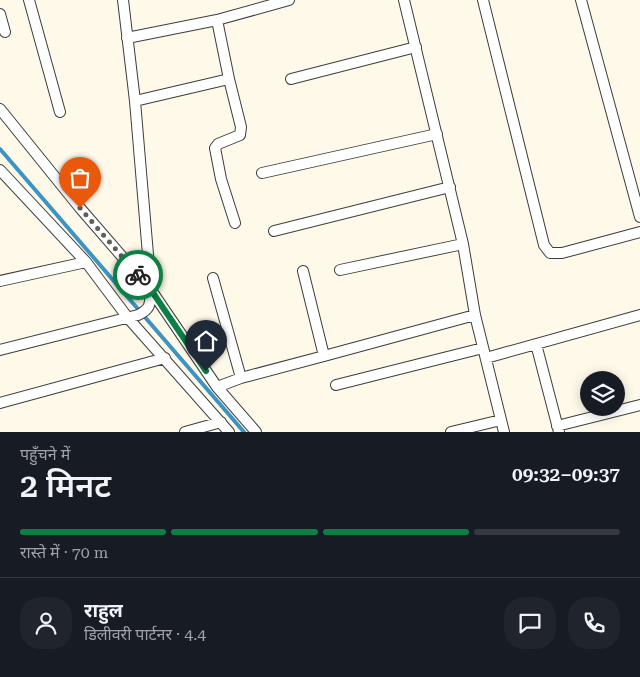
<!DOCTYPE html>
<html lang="hi">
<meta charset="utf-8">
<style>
body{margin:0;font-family:"Roboto Serif","Noto Sans Devanagari",serif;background:#20242c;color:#f1f3f6;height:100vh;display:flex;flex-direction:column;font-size:19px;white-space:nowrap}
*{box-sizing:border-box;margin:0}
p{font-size:16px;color:#9ea1a6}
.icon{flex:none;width:28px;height:28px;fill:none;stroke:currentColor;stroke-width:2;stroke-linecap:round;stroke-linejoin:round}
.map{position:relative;height:432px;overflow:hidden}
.panel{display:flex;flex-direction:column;background:#171b24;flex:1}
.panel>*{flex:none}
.fabs{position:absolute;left:580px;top:371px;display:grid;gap:10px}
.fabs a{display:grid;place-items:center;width:45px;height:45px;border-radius:50%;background:#171b24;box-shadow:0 2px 12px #0003;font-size:25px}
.pin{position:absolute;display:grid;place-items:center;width:42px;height:42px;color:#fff;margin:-51px -21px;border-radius:50% 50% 50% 0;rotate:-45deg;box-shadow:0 0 5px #0007}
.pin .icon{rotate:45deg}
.courier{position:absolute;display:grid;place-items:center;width:50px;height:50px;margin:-25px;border:4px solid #0b8043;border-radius:50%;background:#fff;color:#222;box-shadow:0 1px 6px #0007}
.head em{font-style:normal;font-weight:600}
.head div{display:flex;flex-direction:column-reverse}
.head{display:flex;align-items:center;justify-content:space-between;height:85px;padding:0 20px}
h1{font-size:32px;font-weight:600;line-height:38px}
.bar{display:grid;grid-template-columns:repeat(4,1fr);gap:8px 5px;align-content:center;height:60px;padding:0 20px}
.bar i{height:6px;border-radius:4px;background:#363941}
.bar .active{background:#0b8043}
.bar p{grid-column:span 4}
.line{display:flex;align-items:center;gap:12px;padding:0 20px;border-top:1px solid #363941}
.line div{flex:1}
.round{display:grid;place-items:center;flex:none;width:52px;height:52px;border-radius:20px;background:#20242c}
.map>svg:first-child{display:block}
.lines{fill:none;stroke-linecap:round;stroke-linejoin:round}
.stream{stroke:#3c94c5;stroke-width:4}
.minor-casing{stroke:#3d3d3d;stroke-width:12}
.minor{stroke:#fff;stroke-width:10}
.done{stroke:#5f5e58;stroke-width:5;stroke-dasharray:0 9}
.route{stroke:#0b8043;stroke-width:6}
</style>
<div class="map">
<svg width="640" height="432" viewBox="0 0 640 432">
<rect width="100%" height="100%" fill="#fef9e9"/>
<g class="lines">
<path class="stream" d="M 0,149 L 244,432"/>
<defs>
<path id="minor" d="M 29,0 L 60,112
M 404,0 L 463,244 L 475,315 L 504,432
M 483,0 L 544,245 L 550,253 L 562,253 L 640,232
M 581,0 L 640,217
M 0,14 L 5,32
M 217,20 L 229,79 L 241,127 L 240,135 L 218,144 L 215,148 L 221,179 L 235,223
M 127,38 L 217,20 L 289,0
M 291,79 L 416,47
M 135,101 L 229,79
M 0,109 L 80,208 L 151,290 L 217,387 L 256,432
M 0,170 L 86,262 L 128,318 L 229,432
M 262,173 L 437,134
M 274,231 L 450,187
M 340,270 L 463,244
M 213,278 L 241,378
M 0,281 L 86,262
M 536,344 L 559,432
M 0,350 L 138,315 C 151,309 150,304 151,290 L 135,101 L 123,0
M 324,356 L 475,315
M 486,358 L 640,315
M 336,385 L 483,348
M 217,387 L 241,378 L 324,356 L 303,271
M 0,403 L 165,358
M 557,426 L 640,405
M 185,432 L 221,422
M 451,432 L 501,420"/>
</defs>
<use href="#minor" class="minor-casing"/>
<use href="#minor" class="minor"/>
</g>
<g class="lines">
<path class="done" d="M 80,208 L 138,275"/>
<path class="route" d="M 138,275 L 151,290 L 206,371"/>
</g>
</svg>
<div class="fabs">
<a><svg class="icon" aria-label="layers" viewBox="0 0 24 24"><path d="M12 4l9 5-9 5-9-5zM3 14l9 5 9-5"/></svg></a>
</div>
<div class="pin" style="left:80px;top:208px;background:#ea580c"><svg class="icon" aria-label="bag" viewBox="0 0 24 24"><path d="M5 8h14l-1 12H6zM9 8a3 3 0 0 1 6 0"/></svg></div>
<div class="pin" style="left:206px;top:371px;background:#1f2937"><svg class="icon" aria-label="home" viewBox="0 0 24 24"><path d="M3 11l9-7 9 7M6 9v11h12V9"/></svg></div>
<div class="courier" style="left:138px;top:275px"><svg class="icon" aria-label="bike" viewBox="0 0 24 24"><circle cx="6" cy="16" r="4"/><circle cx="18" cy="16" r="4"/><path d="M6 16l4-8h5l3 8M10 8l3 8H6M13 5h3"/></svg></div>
</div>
<section class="panel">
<div class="head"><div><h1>2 मिनट</h1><p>पहुँचने में</p></div><em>09:32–09:37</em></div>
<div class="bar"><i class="active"></i><i class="active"></i><i class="active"></i><i></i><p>रास्ते में · 70 m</p></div>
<div class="line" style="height:90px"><a class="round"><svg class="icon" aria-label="person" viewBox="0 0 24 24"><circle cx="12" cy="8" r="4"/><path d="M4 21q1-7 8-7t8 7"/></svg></a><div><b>राहुल</b><p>डिलीवरी पार्टनर · 4.4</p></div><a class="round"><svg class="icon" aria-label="chat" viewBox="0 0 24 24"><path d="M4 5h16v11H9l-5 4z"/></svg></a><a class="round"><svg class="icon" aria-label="phone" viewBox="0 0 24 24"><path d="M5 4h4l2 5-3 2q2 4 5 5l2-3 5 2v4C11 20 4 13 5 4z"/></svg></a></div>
</section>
